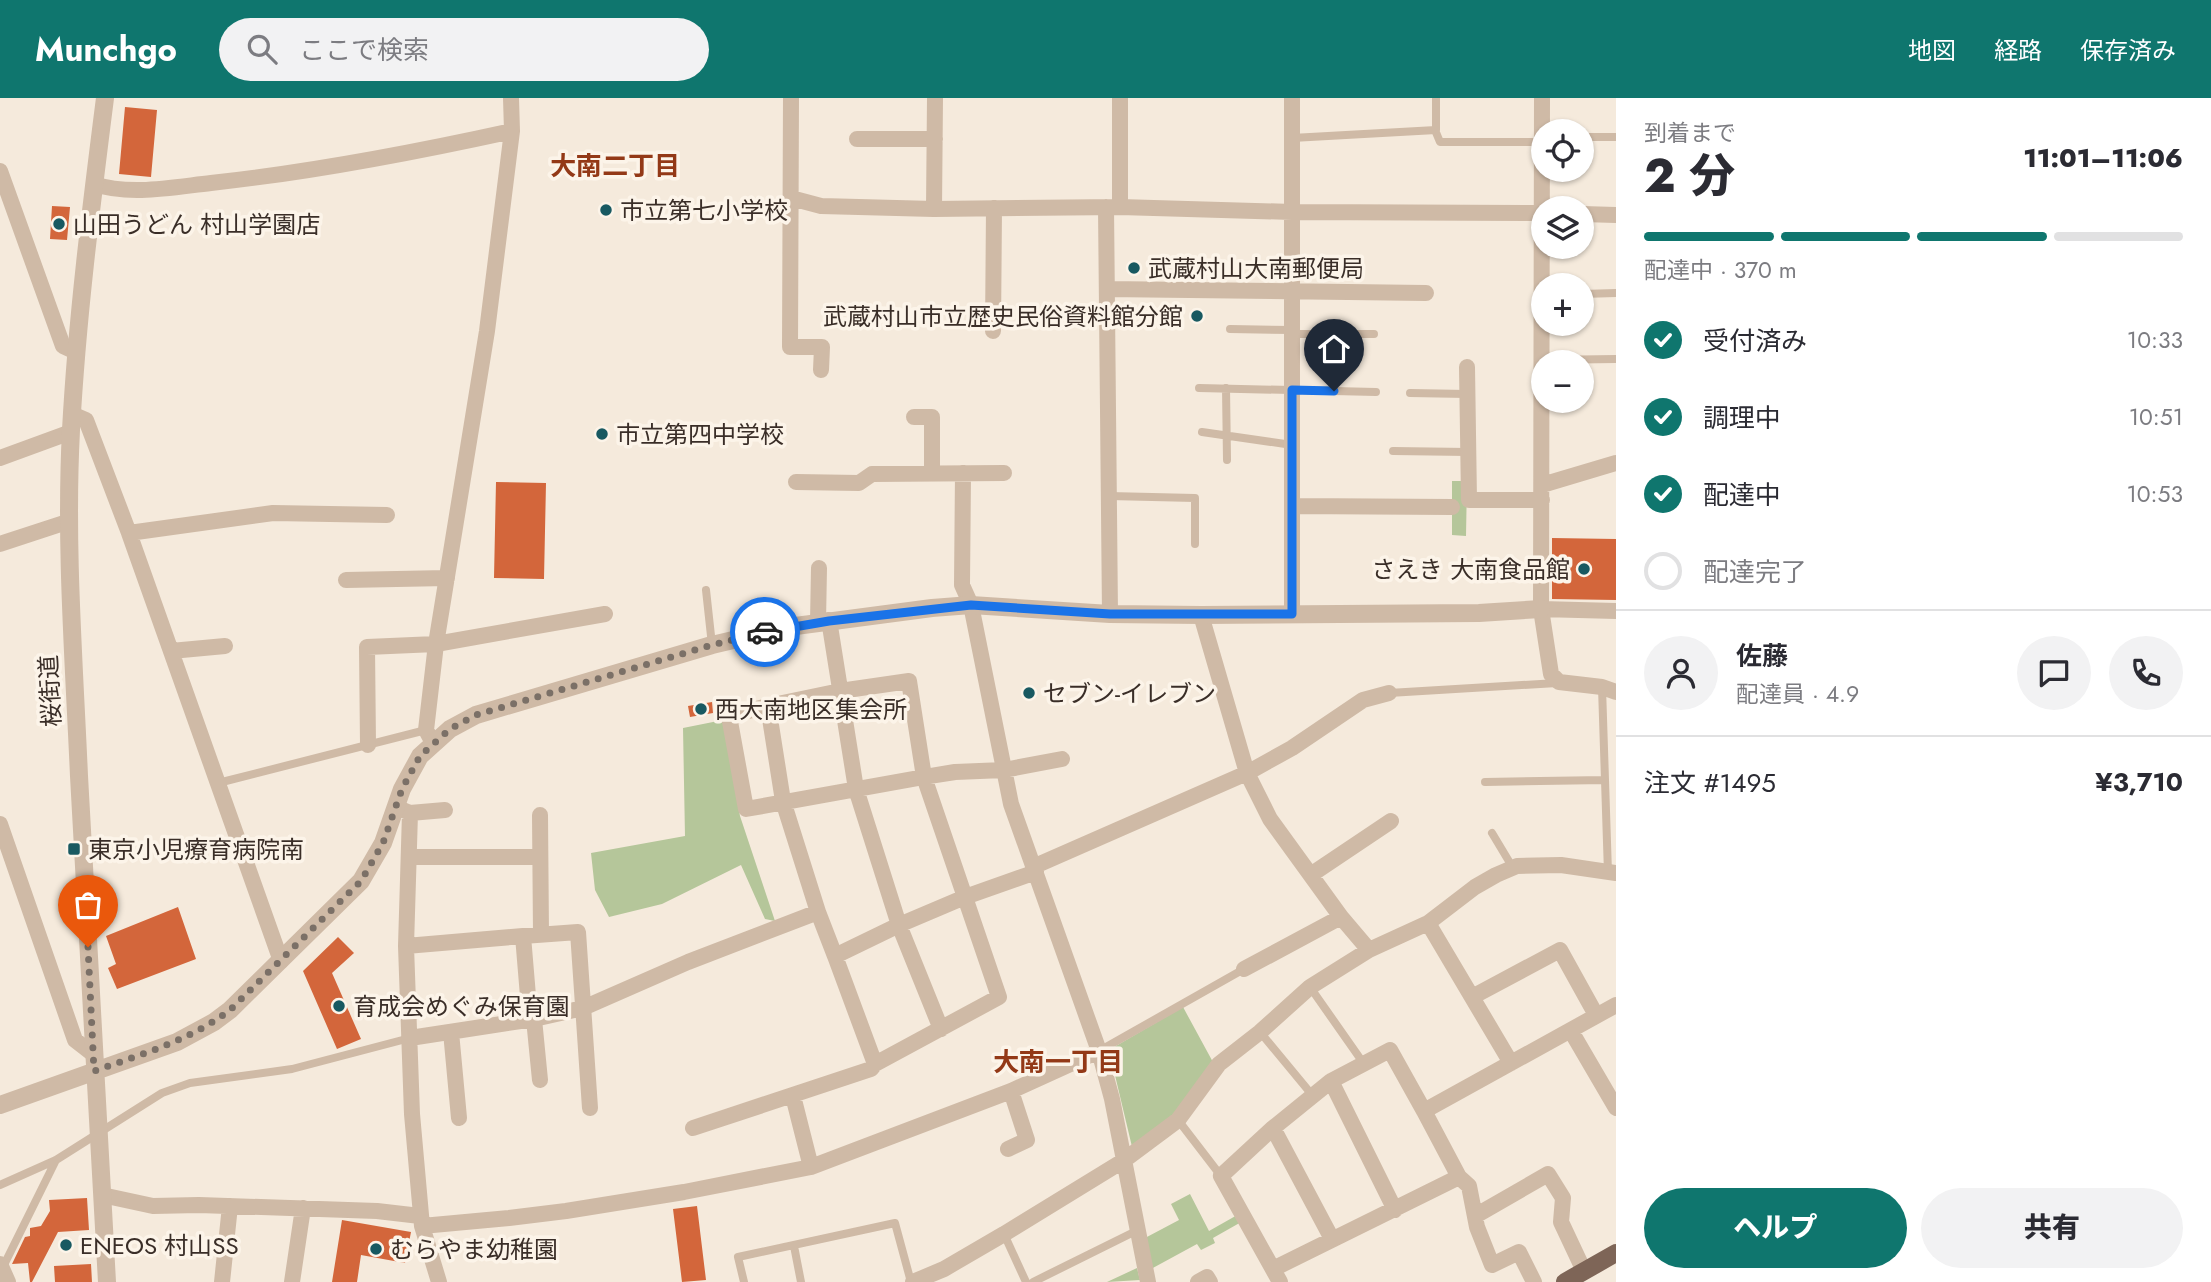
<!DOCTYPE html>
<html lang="ja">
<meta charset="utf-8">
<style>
body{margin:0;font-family:Jost,"Noto Sans JP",sans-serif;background:#f2f2f3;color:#2b2b33;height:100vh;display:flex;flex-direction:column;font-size:26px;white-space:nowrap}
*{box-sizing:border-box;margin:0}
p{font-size:23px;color:#7c7c81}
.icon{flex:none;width:38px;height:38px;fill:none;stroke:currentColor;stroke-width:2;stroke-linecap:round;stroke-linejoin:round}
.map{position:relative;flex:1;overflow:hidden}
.drawer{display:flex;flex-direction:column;background:#fff;width:595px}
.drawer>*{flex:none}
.tools{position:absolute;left:1531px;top:21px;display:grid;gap:14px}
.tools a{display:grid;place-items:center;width:63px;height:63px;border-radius:50%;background:#fff;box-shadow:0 2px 5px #0004;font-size:35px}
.pin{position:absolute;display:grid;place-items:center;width:60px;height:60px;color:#fff;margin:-72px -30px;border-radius:50% 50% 50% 0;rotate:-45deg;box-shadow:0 0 7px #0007}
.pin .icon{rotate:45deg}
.courier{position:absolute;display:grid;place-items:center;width:70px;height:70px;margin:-35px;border:5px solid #1a73e8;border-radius:50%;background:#fff;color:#222;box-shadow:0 2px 9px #0007}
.overview em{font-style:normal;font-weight:800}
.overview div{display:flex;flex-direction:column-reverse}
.overview{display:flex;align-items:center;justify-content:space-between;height:119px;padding:0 28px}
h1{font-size:46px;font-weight:800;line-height:52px}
.bar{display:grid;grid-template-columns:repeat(4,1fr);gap:10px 7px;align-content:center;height:84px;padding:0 28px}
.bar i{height:9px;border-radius:5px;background:#e1e1e2}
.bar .selected{background:#0f766e}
.bar p{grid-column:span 4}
.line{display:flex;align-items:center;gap:18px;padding:0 28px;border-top:2px solid #e1e1e2}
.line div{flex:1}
.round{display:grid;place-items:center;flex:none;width:74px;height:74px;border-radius:37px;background:#f2f2f3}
ol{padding:0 28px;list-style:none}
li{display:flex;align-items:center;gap:21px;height:77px}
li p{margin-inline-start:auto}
li .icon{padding:7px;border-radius:50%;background:#0f766e;color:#fff;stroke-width:4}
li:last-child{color:#7c7c81}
li i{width:38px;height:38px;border:4px solid #e1e1e2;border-radius:50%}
.cta{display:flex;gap:14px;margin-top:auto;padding:14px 28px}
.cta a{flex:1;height:80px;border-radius:42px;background:#0f766e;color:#fff;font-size:28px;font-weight:800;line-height:80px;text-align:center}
.cta a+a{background:#f2f2f3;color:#2b2b33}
header{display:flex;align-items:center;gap:42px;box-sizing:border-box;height:98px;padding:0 35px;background:#0f766e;color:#fff}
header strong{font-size:33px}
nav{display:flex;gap:38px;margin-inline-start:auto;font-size:24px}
.search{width:490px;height:63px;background:#f2f2f3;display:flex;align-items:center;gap:18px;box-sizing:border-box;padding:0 24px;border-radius:38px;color:#7c7c81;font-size:26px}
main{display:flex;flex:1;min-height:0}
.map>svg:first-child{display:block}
.green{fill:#b5c69a}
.building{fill:#d3663b}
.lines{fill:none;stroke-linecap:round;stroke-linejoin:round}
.service{stroke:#cfbaa6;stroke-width:8}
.minor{stroke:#cfbaa6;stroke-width:16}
.tertiary{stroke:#cfbaa6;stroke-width:18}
.primary{stroke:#7e6557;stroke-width:18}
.done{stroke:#7b7067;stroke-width:7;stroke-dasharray:0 12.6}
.route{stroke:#1a73e8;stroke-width:9}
.poi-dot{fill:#185961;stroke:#fcf4e9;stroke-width:2.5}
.labels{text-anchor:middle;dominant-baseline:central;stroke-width:7;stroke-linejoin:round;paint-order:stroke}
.poi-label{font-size:24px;fill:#3a2e28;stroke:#fcf4e9;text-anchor:start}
.street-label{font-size:24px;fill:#3a2e28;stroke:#fcf4e9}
.neighbourhood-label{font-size:26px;font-weight:bold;fill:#933917;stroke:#fcf4e9}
</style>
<header>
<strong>Munchgo</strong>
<div class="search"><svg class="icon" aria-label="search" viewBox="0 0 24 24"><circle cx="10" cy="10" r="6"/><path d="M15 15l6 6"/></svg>ここで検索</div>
<nav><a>地図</a><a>経路</a><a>保存済み</a></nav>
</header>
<main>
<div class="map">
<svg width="1616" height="1184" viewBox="0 0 1616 1184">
<rect width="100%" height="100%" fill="#f5eadc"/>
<path class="green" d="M 1452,383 L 1467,383 L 1466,438 L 1452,437 Z
M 723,622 L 740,718 L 775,823 L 765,821 L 741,767 L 662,806 L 609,819 L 595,792 L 591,755 L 685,738 L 683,630 Z
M 1183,909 L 1214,966 L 1178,1012 L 1133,1053 L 1109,952 Z
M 1190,1096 L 1209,1133 L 1239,1116 L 1243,1123 L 1213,1140 L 1215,1145 L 1201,1152 L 1197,1146 L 1151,1171 L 1145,1140 L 1179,1122 L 1171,1106 Z
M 1137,1170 L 1140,1182 L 1107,1184 Z"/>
<path class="building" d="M 125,9 L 157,12 L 151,79 L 119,76 Z
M 52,108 L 70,109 L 67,142 L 50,141 Z
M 496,384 L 546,385 L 544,481 L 494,480 Z
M 1552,440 L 1616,441 L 1616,502 L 1552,501 L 1552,481 L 1557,468 L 1552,467 Z
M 712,604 L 713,615 L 690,619 L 688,608 Z
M 178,809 L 196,861 L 117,891 L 108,870 L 116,866 L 106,838 Z
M 338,839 L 354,855 L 332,875 L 361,941 L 337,951 L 303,873 Z
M 87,1100 L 89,1132 L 58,1134 L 32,1184 L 30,1184 L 28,1165 L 12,1166 L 25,1139 L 30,1138 L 30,1130 L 41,1128 L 50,1113 L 49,1102 Z
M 697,1108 L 706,1182 L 682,1184 L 673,1111 Z
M 342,1122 L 411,1134 L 405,1165 L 361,1157 L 357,1184 L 332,1184 Z
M 91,1166 L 92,1184 L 55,1184 L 54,1168 Z"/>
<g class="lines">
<path class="service" d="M 1435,32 L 1440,44 L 1542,44
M 1582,39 L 1616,39
M 1292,40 L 1436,32 L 1436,0
M 1582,196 L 1616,195
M 1230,231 L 1292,232
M 1292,236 L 1374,236
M 1542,262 L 1616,261
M 1199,290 L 1376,294
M 1226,290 L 1227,362
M 1410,295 L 1467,296
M 1202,334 L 1292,347
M 1393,353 L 1468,354
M 1109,398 L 1195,400 L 1195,446
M 706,492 L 712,547
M 1602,589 L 1608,775
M 1389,595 L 1557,585
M 1485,684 L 1605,682
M 218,685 L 426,632
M 1492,735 L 1513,770
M 1310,889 L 1364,966
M 1260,934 L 1313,998
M 1099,953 L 1244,871
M 1178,1022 L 1221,1078
M 0,1087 L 56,1062 L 162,995 L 190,985 L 292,971 L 410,940
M 1004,1136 L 1026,1184
M 794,1148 L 801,1184
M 2,1171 L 56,1062
M 744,1184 L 738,1159 L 895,1125 L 911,1184
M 1033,1184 L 1138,1132"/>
<path class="minor" d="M 791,0 L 790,249 L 822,249 L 821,272
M 1292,0 L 1292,516
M 1542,0 L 1541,511 L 1551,576 L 1559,584 L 1602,589 L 1616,594
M 857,41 L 935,41
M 0,73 L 63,248 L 76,254
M 94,86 C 130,98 174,89 211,85 C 312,74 412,55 512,33
M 791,100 L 821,108 L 934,111 L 1120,109 L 1292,114 L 1544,115
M 1106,109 L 1110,516
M 1120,109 L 1120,0
M 934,111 L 935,0
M 1582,116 L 1616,117
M 1107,191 L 1426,195
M 993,233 L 994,110
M 1467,269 L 1469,402 L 1542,402
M 72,316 L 86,322 L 129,435
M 914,319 L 932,319 L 932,375
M 0,360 L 71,334
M 963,375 L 962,487 L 971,507 L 1011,706 L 1099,953 L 1112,1001 L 1148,1184
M 796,384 L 859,385 L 872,376 L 1004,375
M 1542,387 L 1616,365
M 1292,408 L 1452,409
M 0,446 L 70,423
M 346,482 L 447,480
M 1541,511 L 1616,513
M 1201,517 L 1247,675 L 1270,721 L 1341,819 L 1369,852
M 829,522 L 856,691 L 899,827 L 941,931
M 818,524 L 819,470
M 171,553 L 225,548
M 768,608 L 729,618 L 746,711 L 924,679 L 955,674 L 1004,672 L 1062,661
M 433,645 L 426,632 L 436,546 L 487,233 L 512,33 L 511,0
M 368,647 L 367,549 L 436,546 L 605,516
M 396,709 L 410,715 L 406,848 L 412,1016 L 422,1128 L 439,1184
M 410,715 L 445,712
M 540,717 L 541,837
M 0,726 L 75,942 L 93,956
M 409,759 L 540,759
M 1035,768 L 1247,675 L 1292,650 L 1363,602 L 1389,595
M 1312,776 L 1391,723
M 1428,825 L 1511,965
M 406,848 L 523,838
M 835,858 L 875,966
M 281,863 L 129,435 L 273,415 L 387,417
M 1244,871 L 1341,819
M 1472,899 L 1560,852 L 1596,917
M 534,921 L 540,982
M 530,922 L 523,838 L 578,834 L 590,1010
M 1571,933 L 1616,1010
M 451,934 L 459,1020
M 410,940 L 534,921 L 583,910 L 688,864 L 818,814
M 1331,983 L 1395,1112
M 793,998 L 811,1069
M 693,1030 L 871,971 L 875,966 L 999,899 L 924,679 L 909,583 L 840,593 L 768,608 L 783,703 L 818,814 L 835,858 L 899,827 L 965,799 L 1036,774
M 1273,1030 L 1332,1141
M 1008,1051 L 1027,1042 L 1011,993
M 1459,1079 L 1469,1088 L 1477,1129 L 1492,1167 L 1519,1154 L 1534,1184
M 102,1097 L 153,1108 L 199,1107 L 377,1113 L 420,1118
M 1475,1118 L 1548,1076 L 1563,1100 L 1561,1124 L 1584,1173
M 422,1128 L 509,1120 L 566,1113 L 684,1094 L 811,1069 L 1011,993 L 1099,953
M 0,1166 L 8,1184
M 1273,1171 L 1459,1079 L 1424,1013
M 222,1184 L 230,1108
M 292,1184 L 303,1110
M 913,1184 L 944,1171 L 1004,1136 L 1123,1063 L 1178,1022 L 1219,966 L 1260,934 L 1310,889 L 1369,852 L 1428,825 L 1475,789 L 1496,777 L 1517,768 L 1561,767 L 1616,775
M 1198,1184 L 1207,1179 L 1210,1184
M 1280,1184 L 1221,1078 L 1273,1030 L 1331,983 L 1390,952 L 1424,1013 L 1616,907"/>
<path class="tertiary" d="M 105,0 C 91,110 77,221 71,332 C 65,447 74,563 79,678 C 88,847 98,1015 107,1184
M 0,1007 L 177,944 L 214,924 L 230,912 L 361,783 L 383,745 L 402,691 L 420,658 L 450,631 L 476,617 L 712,547 L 788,529 L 932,510 L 971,507 L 1110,516 L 1201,517 L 1479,515 L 1541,511"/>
<path class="primary" d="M 1565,1184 L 1616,1155"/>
</g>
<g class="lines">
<path class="done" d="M 88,849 L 94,973 C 142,956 189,943 230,912 L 361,783 L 383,745 L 402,691 L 420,658 L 450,631 L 476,617 L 712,547 L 765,534"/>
<path class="route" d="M 765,534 L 829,523 L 971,507 L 1110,516 L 1292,516 L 1292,292 L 1334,293"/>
</g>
<g class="poi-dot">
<circle cx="606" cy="112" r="7"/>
<circle cx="59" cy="126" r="7"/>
<circle cx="1134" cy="170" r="7"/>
<circle cx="1197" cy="218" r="7"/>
<circle cx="602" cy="336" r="7"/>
<circle cx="1584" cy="471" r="7"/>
<circle cx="1029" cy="595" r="7"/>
<circle cx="701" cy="611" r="7"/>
<rect x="67" y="744" width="14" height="14" rx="3.5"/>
<circle cx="339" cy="908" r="7"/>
<circle cx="66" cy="1147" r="7"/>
<circle cx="376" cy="1151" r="7"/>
</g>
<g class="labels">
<g class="poi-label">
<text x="620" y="112">市立第七小学校</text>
<text x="73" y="126">山田うどん 村山学園店</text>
<text x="1148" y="170">武蔵村山大南郵便局</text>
<text x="1183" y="218" text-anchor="end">武蔵村山市立歴史民俗資料館分館</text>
<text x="616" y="336">市立第四中学校</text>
<text x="1570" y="471" text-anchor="end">さえき 大南食品館</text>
<text x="1043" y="595">セブン-イレブン</text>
<text x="715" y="611">西大南地区集会所</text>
<text x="88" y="751">東京小児療育病院南</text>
<text x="353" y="908">育成会めぐみ保育園</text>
<text x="80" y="1147">ENEOS 村山SS</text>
<text x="390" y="1151">むらやま幼稚園</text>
</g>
<g class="street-label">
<text transform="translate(50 593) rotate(-93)">桜街道</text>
</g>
<g class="neighbourhood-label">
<text x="615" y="68">大南二丁目</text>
<text x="1058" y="964">大南一丁目</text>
</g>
</g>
</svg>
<div class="tools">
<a><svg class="icon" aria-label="locate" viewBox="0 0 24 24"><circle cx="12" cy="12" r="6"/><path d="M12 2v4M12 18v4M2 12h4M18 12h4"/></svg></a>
<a><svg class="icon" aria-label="layers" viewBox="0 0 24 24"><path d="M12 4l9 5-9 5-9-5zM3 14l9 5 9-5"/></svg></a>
<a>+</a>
<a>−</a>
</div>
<div class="pin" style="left:88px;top:849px;background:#ea580c"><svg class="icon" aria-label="bag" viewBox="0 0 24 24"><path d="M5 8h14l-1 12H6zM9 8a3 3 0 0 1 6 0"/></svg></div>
<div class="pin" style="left:1334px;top:293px;background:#1f2937"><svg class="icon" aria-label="home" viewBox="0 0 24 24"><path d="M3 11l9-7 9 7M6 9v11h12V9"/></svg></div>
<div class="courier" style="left:765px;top:534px"><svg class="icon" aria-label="car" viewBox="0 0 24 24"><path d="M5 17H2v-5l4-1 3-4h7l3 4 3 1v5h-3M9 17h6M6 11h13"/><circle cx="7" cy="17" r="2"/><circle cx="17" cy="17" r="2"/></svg></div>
</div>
<section class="drawer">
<div class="overview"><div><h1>2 分</h1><p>到着まで</p></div><em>11:01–11:06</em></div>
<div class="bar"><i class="selected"></i><i class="selected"></i><i class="selected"></i><i></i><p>配達中 · 370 m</p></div>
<ol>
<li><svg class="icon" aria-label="check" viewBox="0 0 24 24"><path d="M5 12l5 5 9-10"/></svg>受付済み<p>10:33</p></li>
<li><svg class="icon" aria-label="check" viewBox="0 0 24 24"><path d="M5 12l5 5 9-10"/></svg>調理中<p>10:51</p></li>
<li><svg class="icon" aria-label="check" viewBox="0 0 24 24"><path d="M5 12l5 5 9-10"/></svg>配達中<p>10:53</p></li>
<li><i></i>配達完了</li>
</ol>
<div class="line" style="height:126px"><a class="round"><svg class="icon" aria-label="person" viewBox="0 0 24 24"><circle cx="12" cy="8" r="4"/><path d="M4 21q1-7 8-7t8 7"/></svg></a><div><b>佐藤</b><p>配達員 · 4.9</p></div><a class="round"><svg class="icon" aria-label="chat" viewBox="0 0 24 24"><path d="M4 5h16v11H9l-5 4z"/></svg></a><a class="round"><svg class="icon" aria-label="phone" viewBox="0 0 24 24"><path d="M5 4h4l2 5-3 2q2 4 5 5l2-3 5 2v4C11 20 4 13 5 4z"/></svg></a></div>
<div class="line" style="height:91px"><div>注文 #1495</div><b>¥3,710</b></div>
<div class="cta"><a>ヘルプ</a><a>共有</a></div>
</section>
</main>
